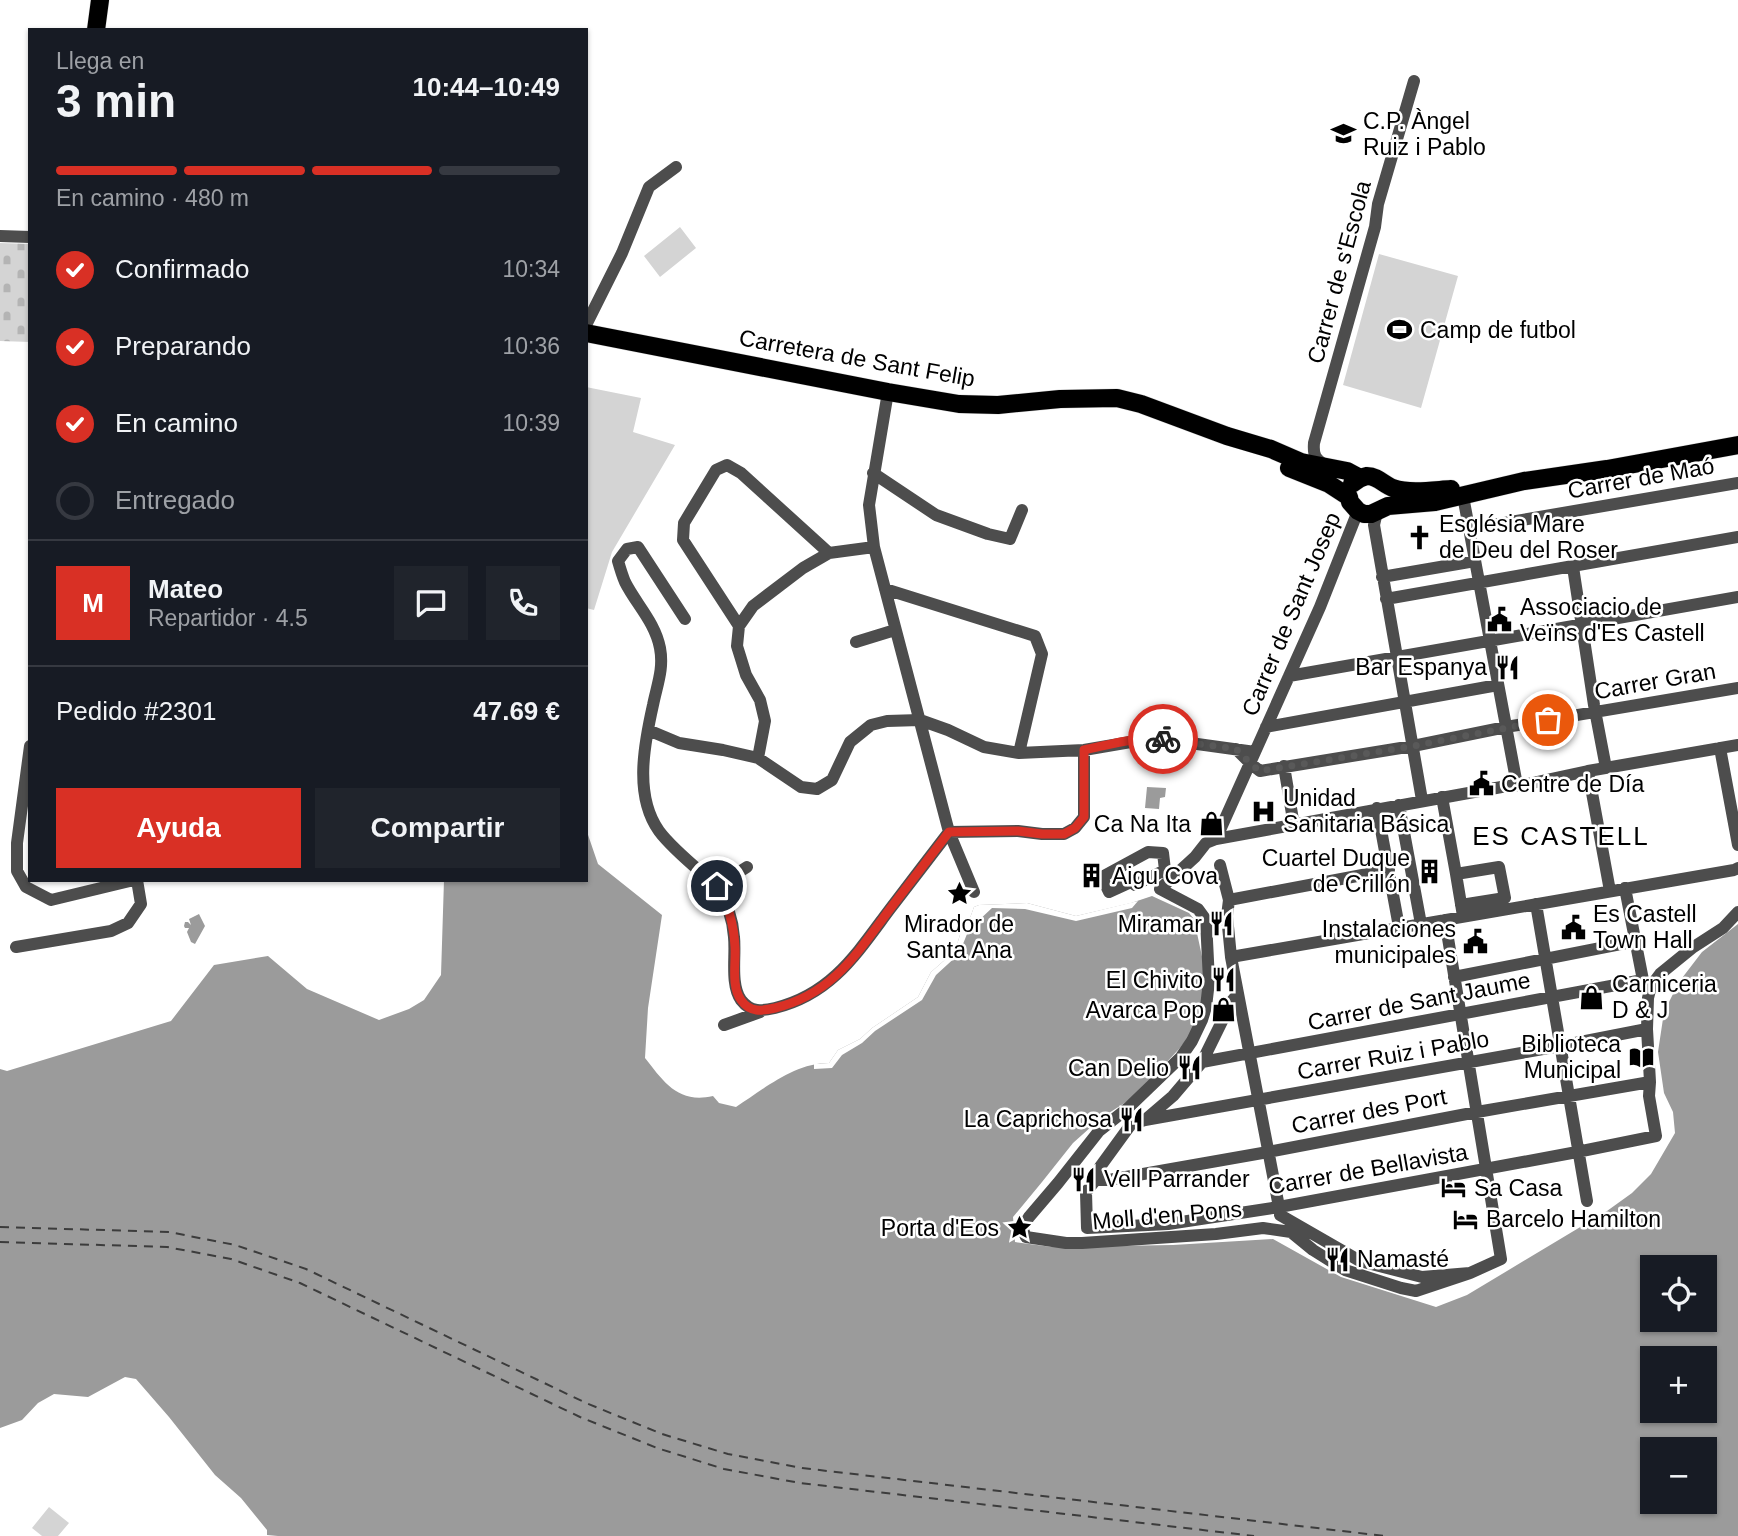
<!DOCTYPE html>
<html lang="es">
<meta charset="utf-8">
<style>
body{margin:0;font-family:Helvetica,sans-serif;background:#20242c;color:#f1f3f6;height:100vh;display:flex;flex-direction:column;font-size:26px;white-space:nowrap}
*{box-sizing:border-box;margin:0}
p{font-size:23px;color:#9ea1a6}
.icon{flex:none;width:38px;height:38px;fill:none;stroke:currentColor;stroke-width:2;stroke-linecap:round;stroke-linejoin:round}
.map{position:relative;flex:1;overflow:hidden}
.drawer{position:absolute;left:28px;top:28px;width:560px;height:854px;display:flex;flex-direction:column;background:#171b24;border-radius:0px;box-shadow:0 2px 5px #0004}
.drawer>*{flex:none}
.controls{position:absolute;left:1640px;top:1255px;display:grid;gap:14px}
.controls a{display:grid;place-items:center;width:77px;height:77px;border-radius:0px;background:#171b24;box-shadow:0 2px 5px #0004;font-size:35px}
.pin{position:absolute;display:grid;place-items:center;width:60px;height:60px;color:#fff;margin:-30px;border:4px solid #fff;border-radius:50%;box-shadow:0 2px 7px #0007}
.courier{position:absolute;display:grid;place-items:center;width:70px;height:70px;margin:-35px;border:5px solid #d93025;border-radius:50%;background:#fff;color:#222;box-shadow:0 2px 9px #0007}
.headline em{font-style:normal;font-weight:800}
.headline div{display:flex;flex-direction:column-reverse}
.headline{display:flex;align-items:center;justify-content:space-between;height:119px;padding:0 28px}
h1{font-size:46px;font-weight:800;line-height:52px}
.bar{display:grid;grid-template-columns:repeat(4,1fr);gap:10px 7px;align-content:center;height:84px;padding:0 28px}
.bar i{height:9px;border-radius:5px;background:#363941}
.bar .selected{background:#d93025}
.bar p{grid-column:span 4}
.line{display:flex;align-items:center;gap:18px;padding:0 28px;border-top:2px solid #363941}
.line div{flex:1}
.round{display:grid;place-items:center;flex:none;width:74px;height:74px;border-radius:0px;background:#20242c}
ol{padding:0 28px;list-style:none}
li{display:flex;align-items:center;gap:21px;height:77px}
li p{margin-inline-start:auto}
li .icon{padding:7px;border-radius:50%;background:#d93025;color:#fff;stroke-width:4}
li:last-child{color:#9ea1a6}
li i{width:38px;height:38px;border:4px solid #363941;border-radius:50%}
.button{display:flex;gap:14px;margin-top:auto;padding:14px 28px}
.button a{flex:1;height:80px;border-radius:0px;background:#d93025;color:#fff;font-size:28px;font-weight:800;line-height:80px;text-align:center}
.button a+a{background:#20242c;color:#f1f3f6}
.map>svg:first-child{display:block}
.cemetery{fill:url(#cemetery-stones)}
.green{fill:#d4d4d4}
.water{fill:#9b9b9b;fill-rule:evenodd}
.pier{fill:#fff}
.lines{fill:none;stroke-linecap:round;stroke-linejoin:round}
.ferry{stroke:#3c3c3c;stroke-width:2;stroke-dasharray:9 7;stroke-linecap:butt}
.major-casing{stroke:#dbdbdb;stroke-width:19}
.minor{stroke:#4d4d4d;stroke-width:12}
.major{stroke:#000;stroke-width:18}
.done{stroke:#595959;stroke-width:7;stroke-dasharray:0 12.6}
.route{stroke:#d93025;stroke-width:9}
.labels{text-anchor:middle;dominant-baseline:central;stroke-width:5;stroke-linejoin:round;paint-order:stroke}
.poi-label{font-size:23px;fill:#000;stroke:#fff;text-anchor:start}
.street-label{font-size:23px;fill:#000;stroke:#fff}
.quarter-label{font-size:26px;letter-spacing:2px;fill:#000;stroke:#fff}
</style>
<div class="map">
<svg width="1738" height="1536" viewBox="0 0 1738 1536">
<defs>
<pattern id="cemetery-stones" width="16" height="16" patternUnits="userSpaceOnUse" patternTransform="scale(1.75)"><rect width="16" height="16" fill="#d4d4d4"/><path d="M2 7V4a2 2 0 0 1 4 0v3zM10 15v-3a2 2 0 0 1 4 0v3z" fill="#b4b4b4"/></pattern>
</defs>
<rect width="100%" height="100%" fill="#fff"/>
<path class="cemetery" d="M 0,243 L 30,244 L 30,342 L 0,341 Z"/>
<path class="green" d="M 680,227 L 696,248 L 660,277 L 644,256 Z
M 1379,254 L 1458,276 L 1421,408 L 1343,385 Z
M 586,387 L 641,398 L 633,432 L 675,445 L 612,552 L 594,610 L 586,608 Z
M 49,1507 L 69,1523 L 58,1536 L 42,1536 L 32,1528 Z"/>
<path class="water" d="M 1147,787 L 1166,788 L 1165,797 L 1160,798 L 1159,809 L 1145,808 Z
M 586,829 L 598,864 L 662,915 L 648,1008 L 645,1058 C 664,1082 678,1104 713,1096 L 719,1103 L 736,1107 C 764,1089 794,1063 829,1063 L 838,1050 L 860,1039 L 872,1028 L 918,997 L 931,972 L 955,951 L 963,925 L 970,918 L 974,907 L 979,905 L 1027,903 L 1076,916 L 1131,903 L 1152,896 L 1189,913 L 1194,919 L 1204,966 L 1204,994 L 1197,1020 L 1187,1039 L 1179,1049 L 1134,1097 L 1101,1118 L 1073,1143 L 1042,1182 L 1013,1217 L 1015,1242 L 1052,1247 L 1173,1245 L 1273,1239 L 1341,1277 L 1436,1307 L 1467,1295 L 1607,1211 L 1632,1193 L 1651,1174 L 1675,1133 L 1673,1112 L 1664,1093 L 1658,1052 L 1664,1012 L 1679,982 L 1702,952 L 1738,924 L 1738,1536 L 278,1536 L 267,1535 L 267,1530 L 241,1498 L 215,1475 L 169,1417 L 136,1379 L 125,1377 L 88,1397 L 54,1394 L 38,1403 L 22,1420 L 0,1428 L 0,1069 L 7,1071 L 171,1021 L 214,965 L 268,956 L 307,989 L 379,1020 L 409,1009 L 424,1000 L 441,975 L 444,880 L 586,880 ZM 1652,1267 L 1704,1267 L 1704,1320 L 1652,1320 ZM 1652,1358 L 1704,1358 L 1704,1410 L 1652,1410 ZM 1652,1449 L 1704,1449 L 1704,1502 L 1652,1502 Z
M 199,914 L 205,926 L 195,944 L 191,942 L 187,932 L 189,928 L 185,928 L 184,926 L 185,922 L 188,922 L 191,925 L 189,919 Z"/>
<path class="pier" d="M 1138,901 L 1132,908 L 1076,921 L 1025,909 L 992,908 L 977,922 L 973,919 L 959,954 L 936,975 L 922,1000 L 875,1031 L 862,1043 L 842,1055 L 832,1068 L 814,1069 L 814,1064 L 829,1063 L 838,1050 L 860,1039 L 872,1028 L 918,997 L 931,972 L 955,951 L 963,925 L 970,918 L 974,907 L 979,905 L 1027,903 L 1076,916 Z"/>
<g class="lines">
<path class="ferry" d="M 0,1227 L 169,1232 L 235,1245 L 306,1269 L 586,1403 L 662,1434 L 728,1454 L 802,1468 L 1385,1536
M 0,1242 L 167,1247 L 231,1259 L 300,1283 L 580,1417 L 657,1448 L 724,1469 L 800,1483 L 1254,1536"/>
<defs>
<path id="major" d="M 96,30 L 100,0
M 586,333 L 888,392 L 959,404 L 998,405 L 1060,399 L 1117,398 L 1141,404 L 1227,436 L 1271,449 L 1301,462 L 1347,471 L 1360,478
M 1289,468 L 1329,484 L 1349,497 L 1350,502 L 1358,511 L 1364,514 L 1371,514 L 1388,506 L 1435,502 L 1524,481 L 1607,469 L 1738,445
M 1352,484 C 1357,480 1361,477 1367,476 C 1378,476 1384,485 1393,488 C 1410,494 1434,490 1451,489"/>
</defs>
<use href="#major" class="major-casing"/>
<path class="minor" d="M 0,236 L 30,237
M 586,325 L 622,253 L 649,187 L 676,167
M 888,392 L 869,505 L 874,547 L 949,832 L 974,892
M 1326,466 C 1315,459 1313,455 1314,443 L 1375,227 L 1378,204 L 1414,81
M 873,473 L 936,515 L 988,534 L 1010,539 L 1022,510
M 1463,496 L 1517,785
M 1377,512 L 1374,525 L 1422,800
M 1469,529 L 1738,483
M 1573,567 L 1594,705 L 1606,768
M 1382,577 L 1475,561
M 885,589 L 1035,636 L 1042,654 L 1019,753
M 1386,599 L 1738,537
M 685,619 L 638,547 L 627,549 L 618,561 C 620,568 622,575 625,582 C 636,604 655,622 660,648 C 664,669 657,685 653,705 C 644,745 634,796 659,831 C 673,850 699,870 717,886 C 726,901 733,920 734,937 C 736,956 730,984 741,1000 C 751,1013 762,1011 775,1008 C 832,994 857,953 890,909 C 910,883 929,858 949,832 L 1018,831 L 1042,834 L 1064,834 L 1075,828 L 1084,817 L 1084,750
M 739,626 L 683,540 L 684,523 L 716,470 L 727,465 L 741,473 L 829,553
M 856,642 L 895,630
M 1289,676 L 1738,597
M 1266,727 L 1498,685
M 648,730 L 679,743 L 723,750 L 758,758 L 801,787 L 817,789 L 832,780 L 850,742 L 871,725 L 887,721 L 920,720 L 948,730 L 984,747 L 1019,753 L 1084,750 L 1154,738 L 1255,752
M 30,746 L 17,843 L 17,871 L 26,887 L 51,900 L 134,880
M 1720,748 L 1738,845
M 1236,749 L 1251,764 L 1260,771 L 1413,746 L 1506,727 L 1738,688
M 758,758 L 765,721 L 760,700 L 746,675 L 737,646 L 739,626 L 753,606 L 803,568 L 829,553 L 874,547
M 1284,766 L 1294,826
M 1588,771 L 1610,891
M 1442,797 L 1456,874
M 1399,805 L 1421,924
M 1377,808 L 1399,927
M 1216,839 L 1320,607 L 1358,511
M 1148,852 L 1163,853 L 1165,870 L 1135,885 L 1133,881 L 1109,892 L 1102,877 Z
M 1220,865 L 1229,900 L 1227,916 L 1231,957 L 1279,1207
M 717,886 L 747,867
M 1625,888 L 1643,980 L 1651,986 L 1660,974 L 1692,948 L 1723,928 L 1738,912
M 1229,900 L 1389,870
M 1536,904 L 1587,1201
M 1461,905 L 1505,898 L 1499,867 L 1456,874 L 1463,916
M 16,947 L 111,931 L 128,923 L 141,904 L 137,880
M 1231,957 L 1734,870 L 1738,868
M 1454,977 L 1636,941
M 1238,994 L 1232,1001 L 1202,1062 L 1173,1096 L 1145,1120 L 1132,1124 L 1129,1127 L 1097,1171 L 1098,1177 L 1086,1192 L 1087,1228 L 1168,1224 L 1279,1207 L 1577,1152 L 1656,1136 L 1649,1096 L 1650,1082 L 1647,1029 L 1648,998 L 1651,986
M 724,1025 L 760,1012
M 1202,1062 L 1643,980
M 1145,1120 L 1560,1046 L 1647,1029
M 1098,1177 L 1100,1180 L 1109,1180 L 1268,1152 L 1477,1112 L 1650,1082
M 1280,1215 L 1360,1261 L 1422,1277 L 1470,1273 L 1501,1259 L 1445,920
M 1470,1273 L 1416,1291 L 1401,1288 L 1345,1270 L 1313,1250 L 1291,1232 L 1263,1228 L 1216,1234 L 1082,1243 L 1066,1243 L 1026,1237 L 1022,1228 L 1029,1217 L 1058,1183 L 1099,1131 L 1128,1108 L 1181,1057 L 1192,1041 L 1202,1020 L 1206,1007 L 1209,981 L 1206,920 L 1198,909 L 1160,889 L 1195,857 L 1206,843 L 1216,839 L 1507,786 L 1523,785 L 1588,771 L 1738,745"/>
<use href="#major" class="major"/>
</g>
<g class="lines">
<path class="done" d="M 1163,739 L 1236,749 L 1251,764 L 1260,771 L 1413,746 L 1548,720"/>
<path class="route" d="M 717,886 C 728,904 734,927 735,947 C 736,964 731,986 741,1000 C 750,1013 762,1011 775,1008 C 833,994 857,953 890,909 C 910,883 929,858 949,832 L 1018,831 L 1042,834 L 1064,834 L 1075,828 L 1084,817 L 1084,750 C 1109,745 1137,736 1163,739"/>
</g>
<defs>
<symbol id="school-bare" viewBox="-9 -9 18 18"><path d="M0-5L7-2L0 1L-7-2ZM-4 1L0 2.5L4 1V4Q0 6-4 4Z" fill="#000" stroke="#fff" stroke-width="2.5" paint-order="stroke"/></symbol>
<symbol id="stadium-bare" viewBox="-9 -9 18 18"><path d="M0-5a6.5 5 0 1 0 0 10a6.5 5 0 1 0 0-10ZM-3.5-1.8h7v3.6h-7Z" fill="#000" stroke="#fff" stroke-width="2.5" paint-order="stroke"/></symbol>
<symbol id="church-bare" viewBox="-9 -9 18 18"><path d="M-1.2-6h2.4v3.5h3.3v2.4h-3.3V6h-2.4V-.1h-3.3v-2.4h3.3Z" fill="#000" stroke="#fff" stroke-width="2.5" paint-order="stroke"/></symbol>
<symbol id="civic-bare" viewBox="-9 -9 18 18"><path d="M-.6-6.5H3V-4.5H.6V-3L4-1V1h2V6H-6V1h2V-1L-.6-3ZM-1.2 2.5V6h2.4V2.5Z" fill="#000" stroke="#fff" stroke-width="2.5" paint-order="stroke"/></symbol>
<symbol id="restaurant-bare" viewBox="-9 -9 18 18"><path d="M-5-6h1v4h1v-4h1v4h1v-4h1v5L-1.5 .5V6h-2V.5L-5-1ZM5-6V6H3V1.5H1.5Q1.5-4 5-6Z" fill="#000" stroke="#fff" stroke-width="2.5" paint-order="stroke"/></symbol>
<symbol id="hospital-bare" viewBox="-9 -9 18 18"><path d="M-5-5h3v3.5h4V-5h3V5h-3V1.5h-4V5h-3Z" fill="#000" stroke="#fff" stroke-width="2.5" paint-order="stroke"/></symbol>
<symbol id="shop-bare" viewBox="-9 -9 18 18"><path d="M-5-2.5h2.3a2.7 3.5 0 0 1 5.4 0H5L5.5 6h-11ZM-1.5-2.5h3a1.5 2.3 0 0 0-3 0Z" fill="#000" stroke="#fff" stroke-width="2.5" paint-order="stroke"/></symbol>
<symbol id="building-bare" viewBox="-9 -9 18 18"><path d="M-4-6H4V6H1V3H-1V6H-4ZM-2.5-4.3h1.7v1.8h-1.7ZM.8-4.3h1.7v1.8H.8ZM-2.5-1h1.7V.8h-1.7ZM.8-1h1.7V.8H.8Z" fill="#000" stroke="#fff" stroke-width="2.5" paint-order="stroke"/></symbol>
<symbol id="sight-bare" viewBox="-9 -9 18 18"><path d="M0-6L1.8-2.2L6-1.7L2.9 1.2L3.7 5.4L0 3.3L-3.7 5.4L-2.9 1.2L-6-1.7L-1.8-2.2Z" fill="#000" stroke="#fff" stroke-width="2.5" paint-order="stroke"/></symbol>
<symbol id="library-bare" viewBox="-9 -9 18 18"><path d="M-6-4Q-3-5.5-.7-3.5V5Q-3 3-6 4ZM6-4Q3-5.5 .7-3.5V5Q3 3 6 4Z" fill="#000" stroke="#fff" stroke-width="2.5" paint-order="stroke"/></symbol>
<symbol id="hotel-bare" viewBox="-9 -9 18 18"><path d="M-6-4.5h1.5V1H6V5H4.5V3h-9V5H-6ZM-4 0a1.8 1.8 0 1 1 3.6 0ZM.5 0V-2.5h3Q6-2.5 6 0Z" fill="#000" stroke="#fff" stroke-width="2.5" paint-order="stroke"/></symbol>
</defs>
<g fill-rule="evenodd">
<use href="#school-bare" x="1326" y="116" width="35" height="35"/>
<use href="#stadium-bare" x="1382" y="312" width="35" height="35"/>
<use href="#church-bare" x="1402" y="520" width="35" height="35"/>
<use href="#civic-bare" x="1482" y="602" width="35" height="35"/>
<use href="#restaurant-bare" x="1490" y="650" width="35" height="35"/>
<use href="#civic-bare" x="1464" y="766" width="35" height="35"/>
<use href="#hospital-bare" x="1246" y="794" width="35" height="35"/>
<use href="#shop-bare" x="1194" y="806" width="35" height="35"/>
<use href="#building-bare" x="1412" y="854" width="35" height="35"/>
<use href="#building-bare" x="1074" y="858" width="35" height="35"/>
<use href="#sight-bare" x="942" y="876" width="35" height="35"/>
<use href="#restaurant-bare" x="1204" y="906" width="35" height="35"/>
<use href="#civic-bare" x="1556" y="910" width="35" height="35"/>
<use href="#civic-bare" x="1458" y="924" width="35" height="35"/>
<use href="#restaurant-bare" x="1206" y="962" width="35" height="35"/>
<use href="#shop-bare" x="1574" y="980" width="35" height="35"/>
<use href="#shop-bare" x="1206" y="992" width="35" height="35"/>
<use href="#library-bare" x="1624" y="1040" width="35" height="35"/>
<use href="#restaurant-bare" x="1172" y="1050" width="35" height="35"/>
<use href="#restaurant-bare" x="1114" y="1102" width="35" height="35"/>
<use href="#restaurant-bare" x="1066" y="1162" width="35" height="35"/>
<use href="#hotel-bare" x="1436" y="1170" width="35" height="35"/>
<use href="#hotel-bare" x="1448" y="1202" width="35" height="35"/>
<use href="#sight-bare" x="1002" y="1210" width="35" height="35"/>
<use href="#restaurant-bare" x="1320" y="1242" width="35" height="35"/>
</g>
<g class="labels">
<g class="poi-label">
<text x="1363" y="121">C.P. Àngel<tspan x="1363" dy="26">Ruiz i Pablo</tspan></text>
<text x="1420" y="330">Camp de futbol</text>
<text x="1439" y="524">Església Mare<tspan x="1439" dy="26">de Deu del Roser</tspan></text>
<text x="1520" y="607">Associacio de<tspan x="1520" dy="26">Veïns d'Es Castell</tspan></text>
<text x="1487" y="667" text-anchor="end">Bar Espanya</text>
<text x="1501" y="784">Centre de Día</text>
<text x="1283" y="798">Unidad<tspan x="1283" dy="26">Sanitaria Básica</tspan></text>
<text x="1191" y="824" text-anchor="end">Ca Na Ita</text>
<text x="1410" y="858" text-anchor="end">Cuartel Duque<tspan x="1410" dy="26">de Crillón</tspan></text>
<text x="1112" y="876">Aigu Cova</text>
<text x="1593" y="914">Es Castell<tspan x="1593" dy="26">Town Hall</tspan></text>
<text x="959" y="924" text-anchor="middle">Mirador de<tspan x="959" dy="26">Santa Ana</tspan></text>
<text x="1202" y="924" text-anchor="end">Miramar</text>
<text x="1456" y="929" text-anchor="end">Instalaciones<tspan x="1456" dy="26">municipales</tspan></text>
<text x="1203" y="980" text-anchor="end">El Chivito</text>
<text x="1612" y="984">Carniceria<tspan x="1612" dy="26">D &amp; J</tspan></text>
<text x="1204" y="1010" text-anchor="end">Avarca Pop</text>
<text x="1621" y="1044" text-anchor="end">Biblioteca<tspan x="1621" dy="26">Municipal</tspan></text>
<text x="1169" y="1068" text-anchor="end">Can Delio</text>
<text x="1112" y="1119" text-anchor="end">La Caprichosa</text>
<text x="1104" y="1179">Vell Parrander</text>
<text x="1474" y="1188">Sa Casa</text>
<text x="1486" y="1219">Barcelo Hamilton</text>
<text x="999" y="1228" text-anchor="end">Porta d'Eos</text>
<text x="1357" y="1259">Namasté</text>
</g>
<g class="street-label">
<text transform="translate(1339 272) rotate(-75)">Carrer de s'Escola</text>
<text transform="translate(857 358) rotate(10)">Carretera de Sant Felip</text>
<text transform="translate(1641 478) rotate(-10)">Carrer de Maó</text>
<text transform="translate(1291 614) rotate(-67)">Carrer de Sant Josep</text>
<text transform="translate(1655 681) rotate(-10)">Carrer Gran</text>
<text transform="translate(1419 1001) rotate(-11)">Carrer de Sant Jaume</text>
<text transform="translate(1393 1055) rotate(-10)">Carrer Ruiz i Pablo</text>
<text transform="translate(1369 1111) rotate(-11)">Carrer des Port</text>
<text transform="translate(1368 1169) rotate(-10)">Carrer de Bellavista</text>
<text transform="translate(1167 1215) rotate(-5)">Moll d'en Pons</text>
</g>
<g class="quarter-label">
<text x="1561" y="836">ES CASTELL</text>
</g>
</g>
</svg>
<div class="controls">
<a><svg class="icon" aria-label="locate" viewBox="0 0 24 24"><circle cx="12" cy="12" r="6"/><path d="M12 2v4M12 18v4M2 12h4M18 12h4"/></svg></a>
<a>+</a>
<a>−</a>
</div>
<div class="pin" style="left:1548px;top:720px;background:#ea580c"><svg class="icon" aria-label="bag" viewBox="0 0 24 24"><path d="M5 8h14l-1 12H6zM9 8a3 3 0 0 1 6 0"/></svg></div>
<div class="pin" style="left:717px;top:886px;background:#1f2937"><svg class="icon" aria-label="home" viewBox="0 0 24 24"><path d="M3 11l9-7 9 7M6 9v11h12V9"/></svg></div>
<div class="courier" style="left:1163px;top:739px"><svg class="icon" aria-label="bike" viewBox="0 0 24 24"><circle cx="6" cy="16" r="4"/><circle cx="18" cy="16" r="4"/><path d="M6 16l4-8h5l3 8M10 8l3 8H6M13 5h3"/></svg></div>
<section class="drawer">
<div class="headline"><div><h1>3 min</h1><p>Llega en</p></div><em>10:44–10:49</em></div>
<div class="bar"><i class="selected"></i><i class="selected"></i><i class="selected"></i><i></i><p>En camino · 480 m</p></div>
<ol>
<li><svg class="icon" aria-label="check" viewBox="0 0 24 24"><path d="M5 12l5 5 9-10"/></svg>Confirmado<p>10:34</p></li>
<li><svg class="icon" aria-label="check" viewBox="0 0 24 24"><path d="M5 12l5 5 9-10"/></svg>Preparando<p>10:36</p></li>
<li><svg class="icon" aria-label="check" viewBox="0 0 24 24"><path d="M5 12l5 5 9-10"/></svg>En camino<p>10:39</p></li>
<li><i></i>Entregado</li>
</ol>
<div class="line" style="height:126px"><b class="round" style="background:#d93025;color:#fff">M</b><div><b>Mateo</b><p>Repartidor · 4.5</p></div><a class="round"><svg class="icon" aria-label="chat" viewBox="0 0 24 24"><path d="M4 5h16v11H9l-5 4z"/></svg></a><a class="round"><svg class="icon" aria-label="phone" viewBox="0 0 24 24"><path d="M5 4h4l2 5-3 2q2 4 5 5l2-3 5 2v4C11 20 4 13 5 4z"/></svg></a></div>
<div class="line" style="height:91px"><div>Pedido #2301</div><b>47.69 €</b></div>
<div class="button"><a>Ayuda</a><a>Compartir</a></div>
</section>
</div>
